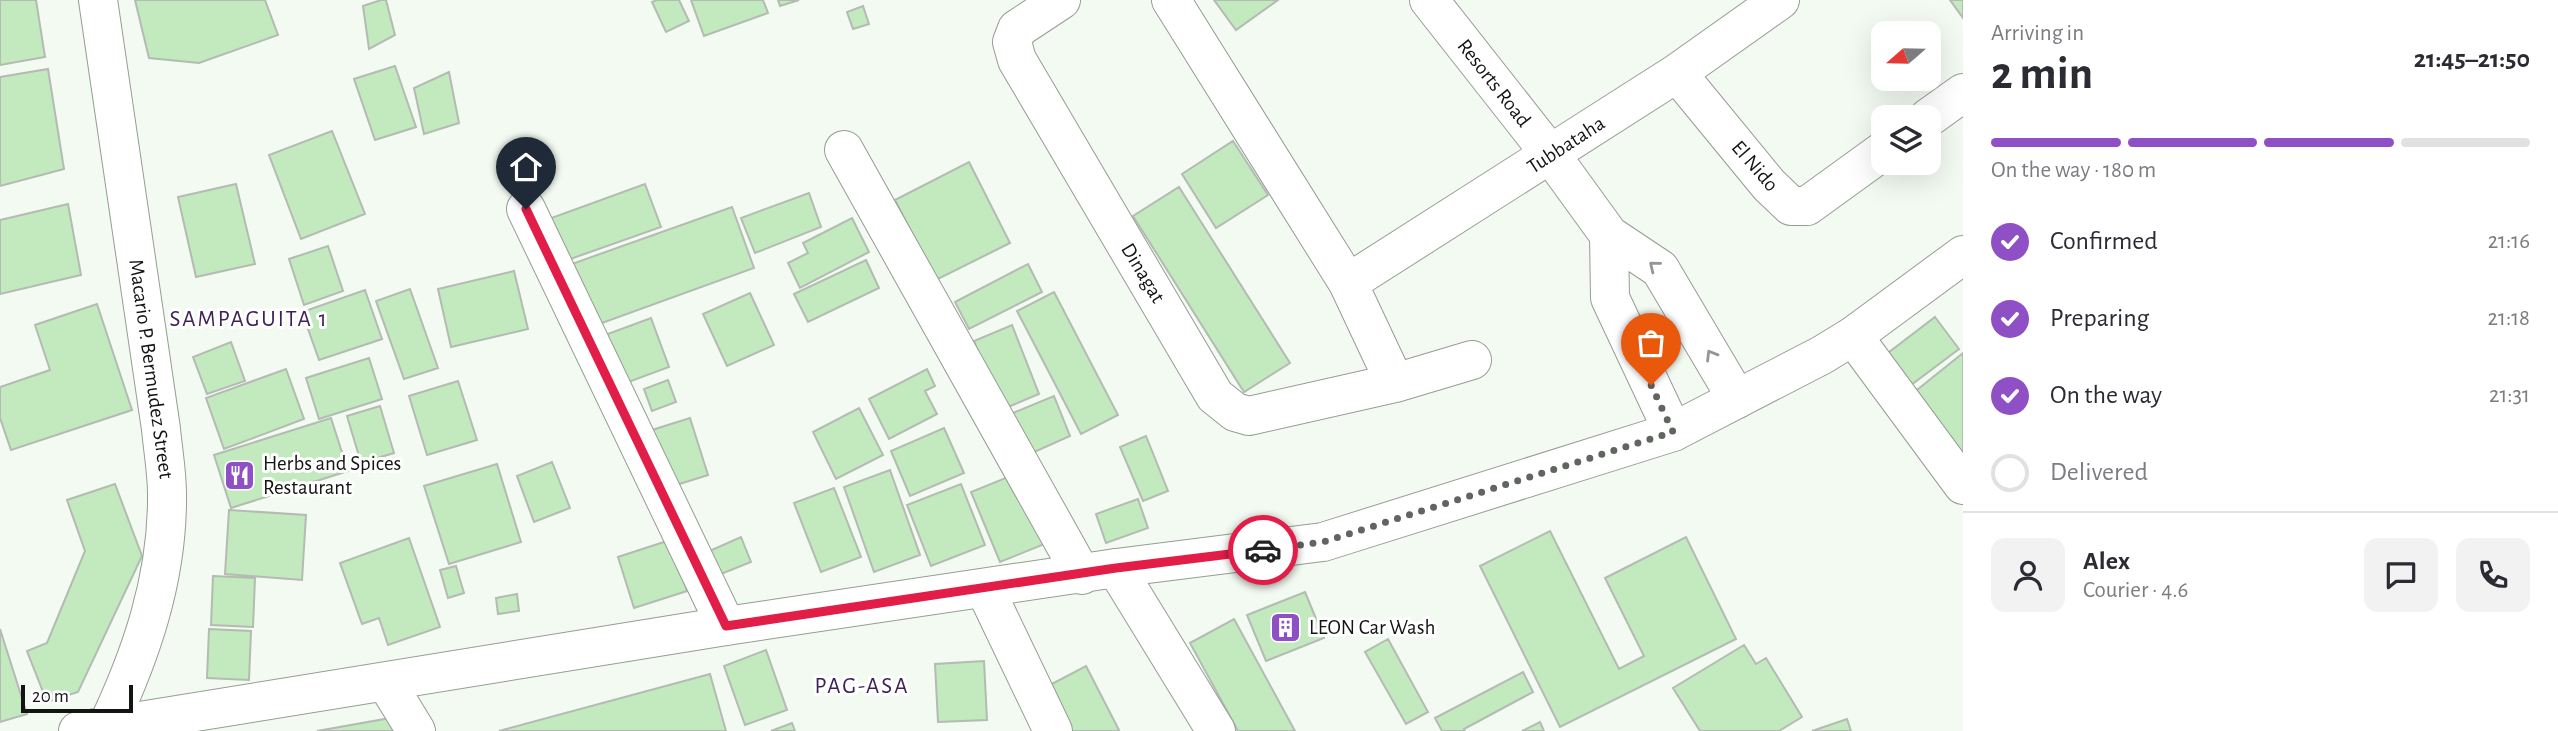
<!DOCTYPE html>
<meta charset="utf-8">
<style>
body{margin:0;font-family:"Alegreya Sans",sans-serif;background:#f2f2f3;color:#2b2b33;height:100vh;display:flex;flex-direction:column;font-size:26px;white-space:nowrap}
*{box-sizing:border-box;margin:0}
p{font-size:23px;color:#7c7c81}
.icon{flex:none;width:38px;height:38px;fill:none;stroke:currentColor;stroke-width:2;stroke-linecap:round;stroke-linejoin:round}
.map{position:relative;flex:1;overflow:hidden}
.panel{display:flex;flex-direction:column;background:#fff;width:595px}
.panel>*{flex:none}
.needle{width:46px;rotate:250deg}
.fabs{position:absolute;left:1871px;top:21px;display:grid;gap:14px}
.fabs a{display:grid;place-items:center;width:70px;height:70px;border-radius:14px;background:#fff;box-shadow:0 7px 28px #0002;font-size:35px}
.scale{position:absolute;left:21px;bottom:18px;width:112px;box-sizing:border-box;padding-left:7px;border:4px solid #121512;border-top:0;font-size:19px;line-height:24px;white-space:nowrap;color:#121512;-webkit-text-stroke:5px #fff;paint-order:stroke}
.pin{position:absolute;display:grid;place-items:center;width:60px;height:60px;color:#fff;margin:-72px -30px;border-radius:50% 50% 50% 0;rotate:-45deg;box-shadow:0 0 7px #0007}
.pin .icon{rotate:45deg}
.courier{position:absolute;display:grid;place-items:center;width:70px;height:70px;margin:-35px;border:5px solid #e11d48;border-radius:50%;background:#fff;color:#222;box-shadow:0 2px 9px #0007}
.overview em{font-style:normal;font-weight:700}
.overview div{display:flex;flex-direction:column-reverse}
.overview{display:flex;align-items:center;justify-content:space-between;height:119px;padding:0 28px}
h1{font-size:46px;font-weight:700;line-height:52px}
.bar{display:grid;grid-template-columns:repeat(4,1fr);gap:10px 7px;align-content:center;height:84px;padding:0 28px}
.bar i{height:9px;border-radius:5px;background:#e1e1e2}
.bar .on{background:#8f50c6}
.bar p{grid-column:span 4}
.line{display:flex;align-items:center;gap:18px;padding:0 28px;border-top:2px solid #e1e1e2}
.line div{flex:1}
.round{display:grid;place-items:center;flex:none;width:74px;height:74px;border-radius:14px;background:#f2f2f3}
ol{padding:0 28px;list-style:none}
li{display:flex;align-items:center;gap:21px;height:77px}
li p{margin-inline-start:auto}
li .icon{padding:7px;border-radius:50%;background:#8f50c6;color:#fff;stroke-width:4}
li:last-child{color:#7c7c81}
li i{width:38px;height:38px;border:4px solid #e1e1e2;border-radius:50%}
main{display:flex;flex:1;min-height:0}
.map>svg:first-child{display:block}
.building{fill:#c3e9be;stroke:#b3bbb2;stroke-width:2}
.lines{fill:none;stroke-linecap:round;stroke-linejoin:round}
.minor-casing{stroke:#959d94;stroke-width:40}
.tertiary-casing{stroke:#959d94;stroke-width:40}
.secondary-casing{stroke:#959d94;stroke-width:40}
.minor{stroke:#fff;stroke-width:38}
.tertiary{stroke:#fff;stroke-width:38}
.secondary{stroke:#fff;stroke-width:38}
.oneway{stroke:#949694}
.done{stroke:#606560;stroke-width:7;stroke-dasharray:0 12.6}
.route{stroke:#e11d48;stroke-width:9}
.labels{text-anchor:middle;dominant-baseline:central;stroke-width:6;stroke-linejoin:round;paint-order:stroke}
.street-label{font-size:21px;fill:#121512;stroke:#fff}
.poi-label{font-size:21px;fill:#121512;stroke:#fff;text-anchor:start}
.neighbourhood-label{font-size:23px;letter-spacing:2px;fill:#3f2159;stroke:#fff}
</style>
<main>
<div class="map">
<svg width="1963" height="731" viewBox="0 0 1963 731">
<rect width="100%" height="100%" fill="#f2faf1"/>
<path class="building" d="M 0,0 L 36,0 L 45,57 L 0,65 Z
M 135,0 L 265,0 L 278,35 L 199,63 L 149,58 Z
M 381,0 L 386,0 L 395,35 L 369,49 L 363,6 Z
M 657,0 L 679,0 L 689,21 L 666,32 L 652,2 Z
M 691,0 L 763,0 L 768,13 L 704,36 Z
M 778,0 L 799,0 L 780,6 Z
M 1214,0 L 1278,0 L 1236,30 Z
M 1950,0 L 1963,0 L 1963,18 Z
M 863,6 L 869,24 L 853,29 L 847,12 Z
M 395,66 L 416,127 L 375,140 L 354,79 Z
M 48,69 L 64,169 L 0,186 L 0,77 Z
M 449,72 L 459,123 L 424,134 L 414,88 Z
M 332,131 L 365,214 L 301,239 L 269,155 Z
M 1233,141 L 1268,195 L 1216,228 L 1182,174 Z
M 969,162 L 1010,243 L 936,280 L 895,200 Z
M 236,184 L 255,264 L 196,277 L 178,197 Z
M 645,184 L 661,227 L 559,263 L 543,221 Z
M 1179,187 L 1290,363 L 1244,392 L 1133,216 Z
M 809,193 L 821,227 L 755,253 L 741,218 Z
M 68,204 L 81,275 L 0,294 L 0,220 Z
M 732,207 L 754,268 L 591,327 L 569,265 Z
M 852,218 L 869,252 L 800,288 L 788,263 L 808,253 L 803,243 Z
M 328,246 L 343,291 L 304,305 L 289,259 Z
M 866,260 L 879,288 L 808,322 L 794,294 Z
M 1028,264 L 1042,292 L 969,329 L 955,302 Z
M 514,271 L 528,329 L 451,347 L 438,289 Z
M 410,289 L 438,368 L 404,379 L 376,301 Z
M 365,290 L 382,339 L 319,360 L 302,312 Z
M 1054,292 L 1118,415 L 1081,434 L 1017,311 Z
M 750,293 L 774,345 L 727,366 L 703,314 Z
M 97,304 L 132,410 L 11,450 L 0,418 L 0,387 L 50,370 L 35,325 Z
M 1935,317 L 1959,349 L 1907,388 L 1884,356 Z
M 651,318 L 669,367 L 623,384 L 605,335 Z
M 1012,325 L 1039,394 L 1001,410 L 974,341 Z
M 231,342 L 245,381 L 207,394 L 193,357 Z
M 1963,353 L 1963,458 L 1912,394 Z
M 369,358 L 382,399 L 319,419 L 306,378 Z
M 286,369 L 304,419 L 224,449 L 206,398 Z
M 927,369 L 935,386 L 925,391 L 937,414 L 889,439 L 869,399 Z
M 668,380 L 676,402 L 652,411 L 644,389 Z
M 458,381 L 477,440 L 427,455 L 409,396 Z
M 1054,396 L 1070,436 L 1030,454 L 1013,413 Z
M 380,406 L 394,453 L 361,463 L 347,416 Z
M 859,408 L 883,455 L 836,479 L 813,432 Z
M 331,418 L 348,471 L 231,508 L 214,455 Z
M 690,418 L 708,475 L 670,487 L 652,430 Z
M 944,428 L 964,473 L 910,496 L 891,451 Z
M 1146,436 L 1168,491 L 1143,501 L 1120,447 Z
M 552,462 L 570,508 L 534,522 L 517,476 Z
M 497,464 L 521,542 L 449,564 L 424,486 Z
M 890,470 L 920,555 L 874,572 L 844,487 Z
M 1018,473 L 1047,543 L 1000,562 L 971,492 Z
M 115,484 L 142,556 L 78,692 L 47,702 L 27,651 L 47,643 L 85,551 L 67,500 Z
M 961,484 L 985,545 L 931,566 L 907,505 Z
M 834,488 L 861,557 L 821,572 L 794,503 Z
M 1138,499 L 1148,528 L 1106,543 L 1096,514 Z
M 229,510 L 306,515 L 302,580 L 225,574 Z
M 1550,531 L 1619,669 L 1644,656 L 1605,578 L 1686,537 L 1736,639 L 1560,727 L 1480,566 Z
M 741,537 L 751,562 L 716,576 L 707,552 Z
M 409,538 L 440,627 L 388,645 L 379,618 L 362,624 L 340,563 Z
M 670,540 L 687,591 L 634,608 L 618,557 Z
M 456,566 L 464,593 L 448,598 L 440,570 Z
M 213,576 L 255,578 L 253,627 L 211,625 Z
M 1305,592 L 1324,638 L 1266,661 L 1247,615 Z
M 517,594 L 519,611 L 498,614 L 496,598 Z
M 1234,619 L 1295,731 L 1238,731 L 1190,643 Z
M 0,629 L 27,714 L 0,722 Z
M 209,629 L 251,631 L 249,680 L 207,678 Z
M 1388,639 L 1428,712 L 1406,724 L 1365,652 Z
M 1744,645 L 1756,664 L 1766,658 L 1802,717 L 1779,731 L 1700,731 L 1673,688 Z
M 766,650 L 787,710 L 745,725 L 724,666 Z
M 984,661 L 987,720 L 938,722 L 935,664 Z
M 1086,666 L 1119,730 L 1117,731 L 1071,731 L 1048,686 Z
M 1523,672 L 1533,692 L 1464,729 L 1465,731 L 1442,731 L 1435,718 Z
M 710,674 L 726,731 L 499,731 Z
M 396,717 L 399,731 L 317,731 Z
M 1847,719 L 1851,731 L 1812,731 Z
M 1540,722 L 1544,731 L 1522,731 Z
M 792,723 L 795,731 L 771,731 Z"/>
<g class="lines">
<defs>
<path id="minor" d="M 1061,0 L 1017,29 L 1012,42 L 1017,60 L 1215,396 L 1235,412 L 1249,416 L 1395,383 L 1472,360
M 1171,0 L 1348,283 L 1395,383
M 1429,0 L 1551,155 L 1609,235 L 1660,269 L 1737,399
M 1677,73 L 1769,185 L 1791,206 L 1807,206 L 1883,151
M 1928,118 L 1963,93
M 844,150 L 1082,575
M 526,209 L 726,626
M 1609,235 L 1610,298 L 1673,432
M 1348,283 L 1677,73 L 1780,0
M 1853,336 L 1963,485
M 1116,568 L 1216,731
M 985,589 L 1053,731
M 386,682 L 416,731"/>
<path id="tertiary" d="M 78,731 L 726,626 L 1116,568 L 1323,542 L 1673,432 L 1822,355 L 1853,336 L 1963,255"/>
<path id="secondary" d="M 98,0 L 161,429 C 163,451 167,472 167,494 C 168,578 141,656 105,731"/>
</defs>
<use href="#minor" class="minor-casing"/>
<use href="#tertiary" class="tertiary-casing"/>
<use href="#secondary" class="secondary-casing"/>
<use href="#minor" class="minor"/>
<use href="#tertiary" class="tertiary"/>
<use href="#secondary" class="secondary"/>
</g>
<defs><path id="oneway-chevron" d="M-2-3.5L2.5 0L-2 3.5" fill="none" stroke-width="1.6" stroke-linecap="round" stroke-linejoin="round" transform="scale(1.75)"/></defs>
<g class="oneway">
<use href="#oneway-chevron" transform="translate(1654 266) rotate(-141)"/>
<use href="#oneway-chevron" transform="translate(1711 355) rotate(-121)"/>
</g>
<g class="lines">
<path class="done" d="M 1263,550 L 1323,542 L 1673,432 L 1651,385"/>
<path class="route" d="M 526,209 L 726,626 L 1116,568 L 1263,550"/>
</g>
<defs>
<symbol id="restaurant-square" viewBox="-11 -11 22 22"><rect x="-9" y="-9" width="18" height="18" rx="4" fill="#8f50c6" stroke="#fff"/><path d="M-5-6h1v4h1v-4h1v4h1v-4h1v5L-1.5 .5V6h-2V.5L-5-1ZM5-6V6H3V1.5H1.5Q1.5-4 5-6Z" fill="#fff"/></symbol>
<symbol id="building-square" viewBox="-11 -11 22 22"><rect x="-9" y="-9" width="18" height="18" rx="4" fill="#8f50c6" stroke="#fff"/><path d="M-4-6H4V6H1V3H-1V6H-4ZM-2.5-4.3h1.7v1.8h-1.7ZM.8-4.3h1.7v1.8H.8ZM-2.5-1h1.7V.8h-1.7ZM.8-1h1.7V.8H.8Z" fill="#fff"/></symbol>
</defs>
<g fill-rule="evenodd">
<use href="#restaurant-square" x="222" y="458" width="35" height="35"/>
<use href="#building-square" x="1268" y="610" width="35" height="35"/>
</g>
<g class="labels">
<g class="street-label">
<text transform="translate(1494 83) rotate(52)">Resorts Road</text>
<text transform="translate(1566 145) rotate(-33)">Tubbataha</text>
<text transform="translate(1755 166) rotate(49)">El Nido</text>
<text transform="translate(1143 273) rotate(59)">Dinagat</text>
<text transform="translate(151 369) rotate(82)">Macario P. Bermudez Street</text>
</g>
<g class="poi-label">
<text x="263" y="463">Herbs and Spices<tspan x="263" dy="24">Restaurant</tspan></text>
<text x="1309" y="627">LEON Car Wash</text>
</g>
<g class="neighbourhood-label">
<text x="249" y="319">SAMPAGUITA 1</text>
<text x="862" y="686">PAG-ASA</text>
</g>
</g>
</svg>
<div class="fabs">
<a><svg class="needle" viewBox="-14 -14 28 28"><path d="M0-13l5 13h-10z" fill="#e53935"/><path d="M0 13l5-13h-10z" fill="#7c7c81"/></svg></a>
<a><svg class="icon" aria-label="layers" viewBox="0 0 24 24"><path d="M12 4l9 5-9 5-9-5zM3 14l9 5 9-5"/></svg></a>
</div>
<div class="scale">20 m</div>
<div class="pin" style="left:1651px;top:385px;background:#ea580c"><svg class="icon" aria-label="bag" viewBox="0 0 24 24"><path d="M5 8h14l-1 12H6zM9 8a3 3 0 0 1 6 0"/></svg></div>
<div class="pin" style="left:526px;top:209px;background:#1f2937"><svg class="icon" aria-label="home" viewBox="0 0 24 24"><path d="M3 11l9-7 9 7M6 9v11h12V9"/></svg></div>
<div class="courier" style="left:1263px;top:550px"><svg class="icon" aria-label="car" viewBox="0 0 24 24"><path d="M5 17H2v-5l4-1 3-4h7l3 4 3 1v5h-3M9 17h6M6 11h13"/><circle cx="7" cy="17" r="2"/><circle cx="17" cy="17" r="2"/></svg></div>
</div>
<section class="panel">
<div class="overview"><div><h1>2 min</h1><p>Arriving in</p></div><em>21:45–21:50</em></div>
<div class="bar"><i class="on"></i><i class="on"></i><i class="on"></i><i></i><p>On the way · 180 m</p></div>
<ol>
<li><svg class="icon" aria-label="check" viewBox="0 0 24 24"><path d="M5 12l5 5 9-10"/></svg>Confirmed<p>21:16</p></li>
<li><svg class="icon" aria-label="check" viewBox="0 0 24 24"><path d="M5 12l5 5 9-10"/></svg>Preparing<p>21:18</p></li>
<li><svg class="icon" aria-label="check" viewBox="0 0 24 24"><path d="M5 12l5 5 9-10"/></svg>On the way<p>21:31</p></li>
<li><i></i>Delivered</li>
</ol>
<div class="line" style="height:126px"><a class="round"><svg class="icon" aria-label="person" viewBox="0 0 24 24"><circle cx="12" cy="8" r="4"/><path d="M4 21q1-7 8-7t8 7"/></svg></a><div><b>Alex</b><p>Courier · 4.6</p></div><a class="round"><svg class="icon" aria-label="chat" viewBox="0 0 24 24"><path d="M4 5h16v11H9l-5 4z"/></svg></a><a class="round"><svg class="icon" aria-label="phone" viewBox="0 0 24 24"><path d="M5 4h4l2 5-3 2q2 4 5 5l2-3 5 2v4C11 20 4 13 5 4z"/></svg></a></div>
</section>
</main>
